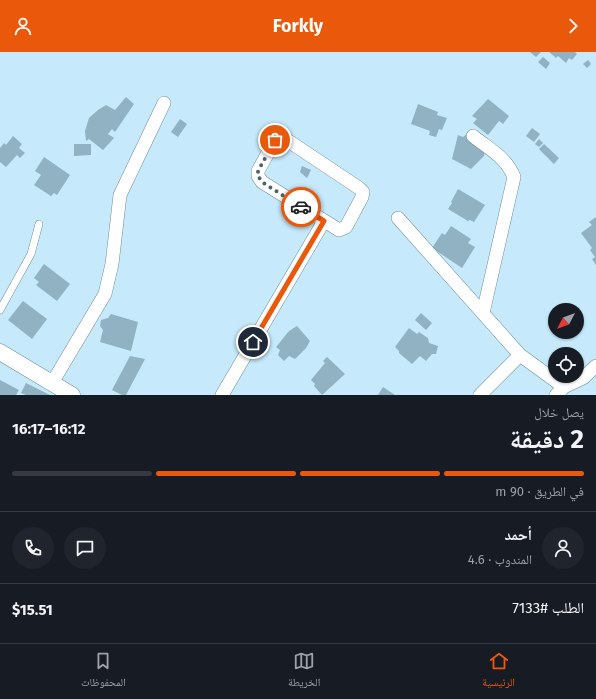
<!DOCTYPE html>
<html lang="ar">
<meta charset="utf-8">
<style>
body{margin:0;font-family:"Fira Sans","Noto Naskh Arabic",sans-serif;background:#20242c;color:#f1f3f6;direction:rtl;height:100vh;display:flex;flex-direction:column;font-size:15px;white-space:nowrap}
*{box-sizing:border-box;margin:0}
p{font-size:13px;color:#9ea1a6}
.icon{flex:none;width:22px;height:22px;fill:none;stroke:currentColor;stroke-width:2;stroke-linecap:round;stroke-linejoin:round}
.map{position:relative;height:343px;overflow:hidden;direction:ltr}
.side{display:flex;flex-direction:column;background:#171b24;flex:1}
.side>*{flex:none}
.needle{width:26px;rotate:229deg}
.tools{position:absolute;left:548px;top:251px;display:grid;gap:8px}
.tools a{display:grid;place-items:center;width:36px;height:36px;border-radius:50%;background:#171b24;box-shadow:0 1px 3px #0004;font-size:20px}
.pin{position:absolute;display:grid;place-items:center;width:34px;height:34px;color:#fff;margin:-17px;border:2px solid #fff;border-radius:50%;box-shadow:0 1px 4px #0007}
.courier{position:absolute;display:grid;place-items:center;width:40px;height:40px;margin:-20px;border:3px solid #ea580c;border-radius:50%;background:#fff;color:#222;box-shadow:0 1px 5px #0007}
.overview em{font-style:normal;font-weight:700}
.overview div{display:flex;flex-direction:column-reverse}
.overview{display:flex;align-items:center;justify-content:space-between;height:68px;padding:0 12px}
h1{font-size:26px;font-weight:700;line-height:30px}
.bar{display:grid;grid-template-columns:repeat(4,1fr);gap:6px 4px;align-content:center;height:48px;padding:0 12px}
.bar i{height:5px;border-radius:3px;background:#363941}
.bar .current{background:#ea580c}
.bar p{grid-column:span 4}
.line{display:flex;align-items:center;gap:10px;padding:0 12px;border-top:1px solid #363941}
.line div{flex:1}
.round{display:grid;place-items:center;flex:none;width:42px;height:42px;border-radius:21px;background:#20242c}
header{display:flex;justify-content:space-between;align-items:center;height:52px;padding:0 12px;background:#ea580c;color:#fff;font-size:18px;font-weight:700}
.dock{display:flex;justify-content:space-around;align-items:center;height:56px;border-top:1px solid #363941;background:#171b24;font-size:11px;color:#9ea1a6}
.dock a{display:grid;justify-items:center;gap:2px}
.dock .current{color:#ea580c}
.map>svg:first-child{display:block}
.building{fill:#90b2c3}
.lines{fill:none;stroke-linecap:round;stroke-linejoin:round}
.service-casing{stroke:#6d8e9e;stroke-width:8}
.minor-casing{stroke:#6d8e9e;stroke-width:14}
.tertiary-casing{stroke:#6d8e9e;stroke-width:17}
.service{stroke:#fff;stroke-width:7}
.minor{stroke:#fff;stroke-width:13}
.tertiary{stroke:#fff;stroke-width:16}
.done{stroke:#4e636d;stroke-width:4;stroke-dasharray:0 7.2}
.route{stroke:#ea580c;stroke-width:5}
</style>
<header><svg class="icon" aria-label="forward" viewBox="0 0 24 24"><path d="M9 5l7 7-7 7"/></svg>Forkly<svg class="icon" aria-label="person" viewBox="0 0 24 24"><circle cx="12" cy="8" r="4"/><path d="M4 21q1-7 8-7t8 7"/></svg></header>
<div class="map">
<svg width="596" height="343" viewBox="0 0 596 343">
<rect width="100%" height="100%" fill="#c6e9fb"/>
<path class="building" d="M 530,0 L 541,0 L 536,5 Z
M 549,0 L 575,0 L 577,2 L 572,8 L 569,6 L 566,11 L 558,4 L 556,6 Z
M 543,5 L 550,11 L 546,17 L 538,10 Z
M 588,8 L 591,12 L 587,16 L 583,12 Z
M 126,45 L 134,52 L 115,80 L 112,77 L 108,82 L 114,86 L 103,98 L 89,87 L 86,89 L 85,79 L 89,66 L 98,58 L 106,53 L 115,58 Z
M 488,47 L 509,64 L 503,72 L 499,69 L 488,83 L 473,71 L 477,67 L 472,64 Z
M 418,52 L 438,60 L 437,63 L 447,66 L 442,78 L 439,77 L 436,85 L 429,83 L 430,79 L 411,72 Z
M 180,67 L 187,72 L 178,85 L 171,80 Z
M 532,76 L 540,82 L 534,90 L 526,84 Z
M 467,82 L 478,88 L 485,99 L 484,104 L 471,117 L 452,107 L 458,83 L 463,85 Z
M 13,84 L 22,92 L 19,96 L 25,101 L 20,106 L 17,103 L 6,115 L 0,110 L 0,96 L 4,91 L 6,93 Z
M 539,87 L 543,91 L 539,95 L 535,92 Z
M 74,92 L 91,92 L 91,103 L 74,104 Z
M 544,92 L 559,106 L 554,112 L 539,97 Z
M 44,105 L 70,123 L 57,143 L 54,141 L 51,144 L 34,133 L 41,123 L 35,119 Z
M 302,114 L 311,118 L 307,126 L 300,120 Z
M 458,137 L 485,153 L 474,170 L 470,168 L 468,169 L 448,157 L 452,151 L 451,150 Z
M 596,165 L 596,213 L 592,207 L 595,205 L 590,198 L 592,196 L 581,181 L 592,173 L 589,170 Z
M 451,174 L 471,187 L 468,191 L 475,195 L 462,216 L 432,196 L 442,181 L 445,183 Z
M 44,212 L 70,232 L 57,249 L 36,233 L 39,230 L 34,226 Z
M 23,249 L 47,267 L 32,287 L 8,268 Z
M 421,261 L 432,271 L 426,278 L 415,268 Z
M 111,262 L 138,270 L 131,299 L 100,290 L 103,278 L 100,274 L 101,268 L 108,266 Z
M 297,274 L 310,289 L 306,296 L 295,307 L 289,304 L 284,309 L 278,303 L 280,298 L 276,295 L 289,279 Z
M 409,276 L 417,282 L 419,280 L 428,286 L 429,291 L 438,294 L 436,302 L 432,302 L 426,309 L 420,304 L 412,312 L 399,301 L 399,299 L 395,295 Z
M 130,304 L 145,307 L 126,343 L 122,343 L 112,338 Z
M 327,305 L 345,322 L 322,343 L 314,334 L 315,332 L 311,328 L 325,311 L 323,309 Z
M 0,328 L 19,338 L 16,343 L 0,343 Z
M 26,331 L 50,343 L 26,343 L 21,341 Z
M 383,335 L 395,343 L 378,343 Z"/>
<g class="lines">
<defs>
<path id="service" d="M 0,258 L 31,202 L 39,172"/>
<path id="minor" d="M 473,84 C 489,97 506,105 514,125 L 483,261
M 279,85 L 284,86 L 359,136 L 363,140 L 362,145 L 346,175 L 339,178 L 262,130 L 258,124 L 258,119 L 275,88 Z
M 398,166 L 520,303 L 564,335
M 52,331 L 105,242 L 112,212 L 120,143 L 164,51
M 222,343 L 324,169
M 480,343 L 520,303
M 556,343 L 564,335 L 583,326 L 596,314"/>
<path id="tertiary" d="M 0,300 L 72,343"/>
</defs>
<use href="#service" class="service-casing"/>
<use href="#minor" class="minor-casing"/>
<use href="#tertiary" class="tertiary-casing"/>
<use href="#service" class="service"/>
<use href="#minor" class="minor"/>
<use href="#tertiary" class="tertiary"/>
</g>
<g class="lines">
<path class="done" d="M 275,88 L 258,119 L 258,124 L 262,130 L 301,155"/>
<path class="route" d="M 253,290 L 324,169 L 301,155"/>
</g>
</svg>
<div class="tools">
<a><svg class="needle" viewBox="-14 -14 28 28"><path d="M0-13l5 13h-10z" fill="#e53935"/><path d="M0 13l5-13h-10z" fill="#9ea1a6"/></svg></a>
<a><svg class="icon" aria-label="locate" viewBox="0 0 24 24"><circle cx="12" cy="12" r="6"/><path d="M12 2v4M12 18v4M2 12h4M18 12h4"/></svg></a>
</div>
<div class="pin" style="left:275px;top:88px;background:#ea580c"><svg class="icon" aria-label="bag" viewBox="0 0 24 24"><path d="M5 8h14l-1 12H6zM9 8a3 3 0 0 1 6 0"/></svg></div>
<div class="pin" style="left:253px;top:290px;background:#1f2937"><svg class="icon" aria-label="home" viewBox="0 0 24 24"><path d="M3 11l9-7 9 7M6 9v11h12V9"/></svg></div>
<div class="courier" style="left:301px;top:155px"><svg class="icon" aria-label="car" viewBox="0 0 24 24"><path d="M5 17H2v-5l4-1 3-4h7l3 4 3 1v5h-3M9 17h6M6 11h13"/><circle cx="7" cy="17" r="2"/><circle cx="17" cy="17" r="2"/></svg></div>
</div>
<section class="side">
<div class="overview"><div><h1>2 دقيقة</h1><p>يصل خلال</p></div><em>16:12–16:17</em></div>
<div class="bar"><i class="current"></i><i class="current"></i><i class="current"></i><i></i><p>في الطريق · 90 m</p></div>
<div class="line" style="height:72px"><a class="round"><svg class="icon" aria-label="person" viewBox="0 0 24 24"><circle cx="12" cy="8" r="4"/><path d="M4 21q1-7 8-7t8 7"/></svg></a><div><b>أحمد</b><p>المندوب · 4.6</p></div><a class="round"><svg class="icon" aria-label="chat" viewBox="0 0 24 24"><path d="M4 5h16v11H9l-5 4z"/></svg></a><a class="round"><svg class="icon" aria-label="phone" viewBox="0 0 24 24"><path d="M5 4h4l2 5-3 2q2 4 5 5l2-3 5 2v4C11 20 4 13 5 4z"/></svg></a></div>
<div class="line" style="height:52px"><div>الطلب #7133</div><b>$15.51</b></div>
</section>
<nav class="dock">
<a class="current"><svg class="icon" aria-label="home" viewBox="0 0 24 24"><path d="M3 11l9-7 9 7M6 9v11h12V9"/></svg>الرئيسية</a>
<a><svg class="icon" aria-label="map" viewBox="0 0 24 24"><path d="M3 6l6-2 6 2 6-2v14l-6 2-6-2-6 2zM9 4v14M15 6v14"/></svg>الخريطة</a>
<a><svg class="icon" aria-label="saved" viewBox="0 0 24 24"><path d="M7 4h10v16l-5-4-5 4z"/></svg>المحفوظات</a>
</nav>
